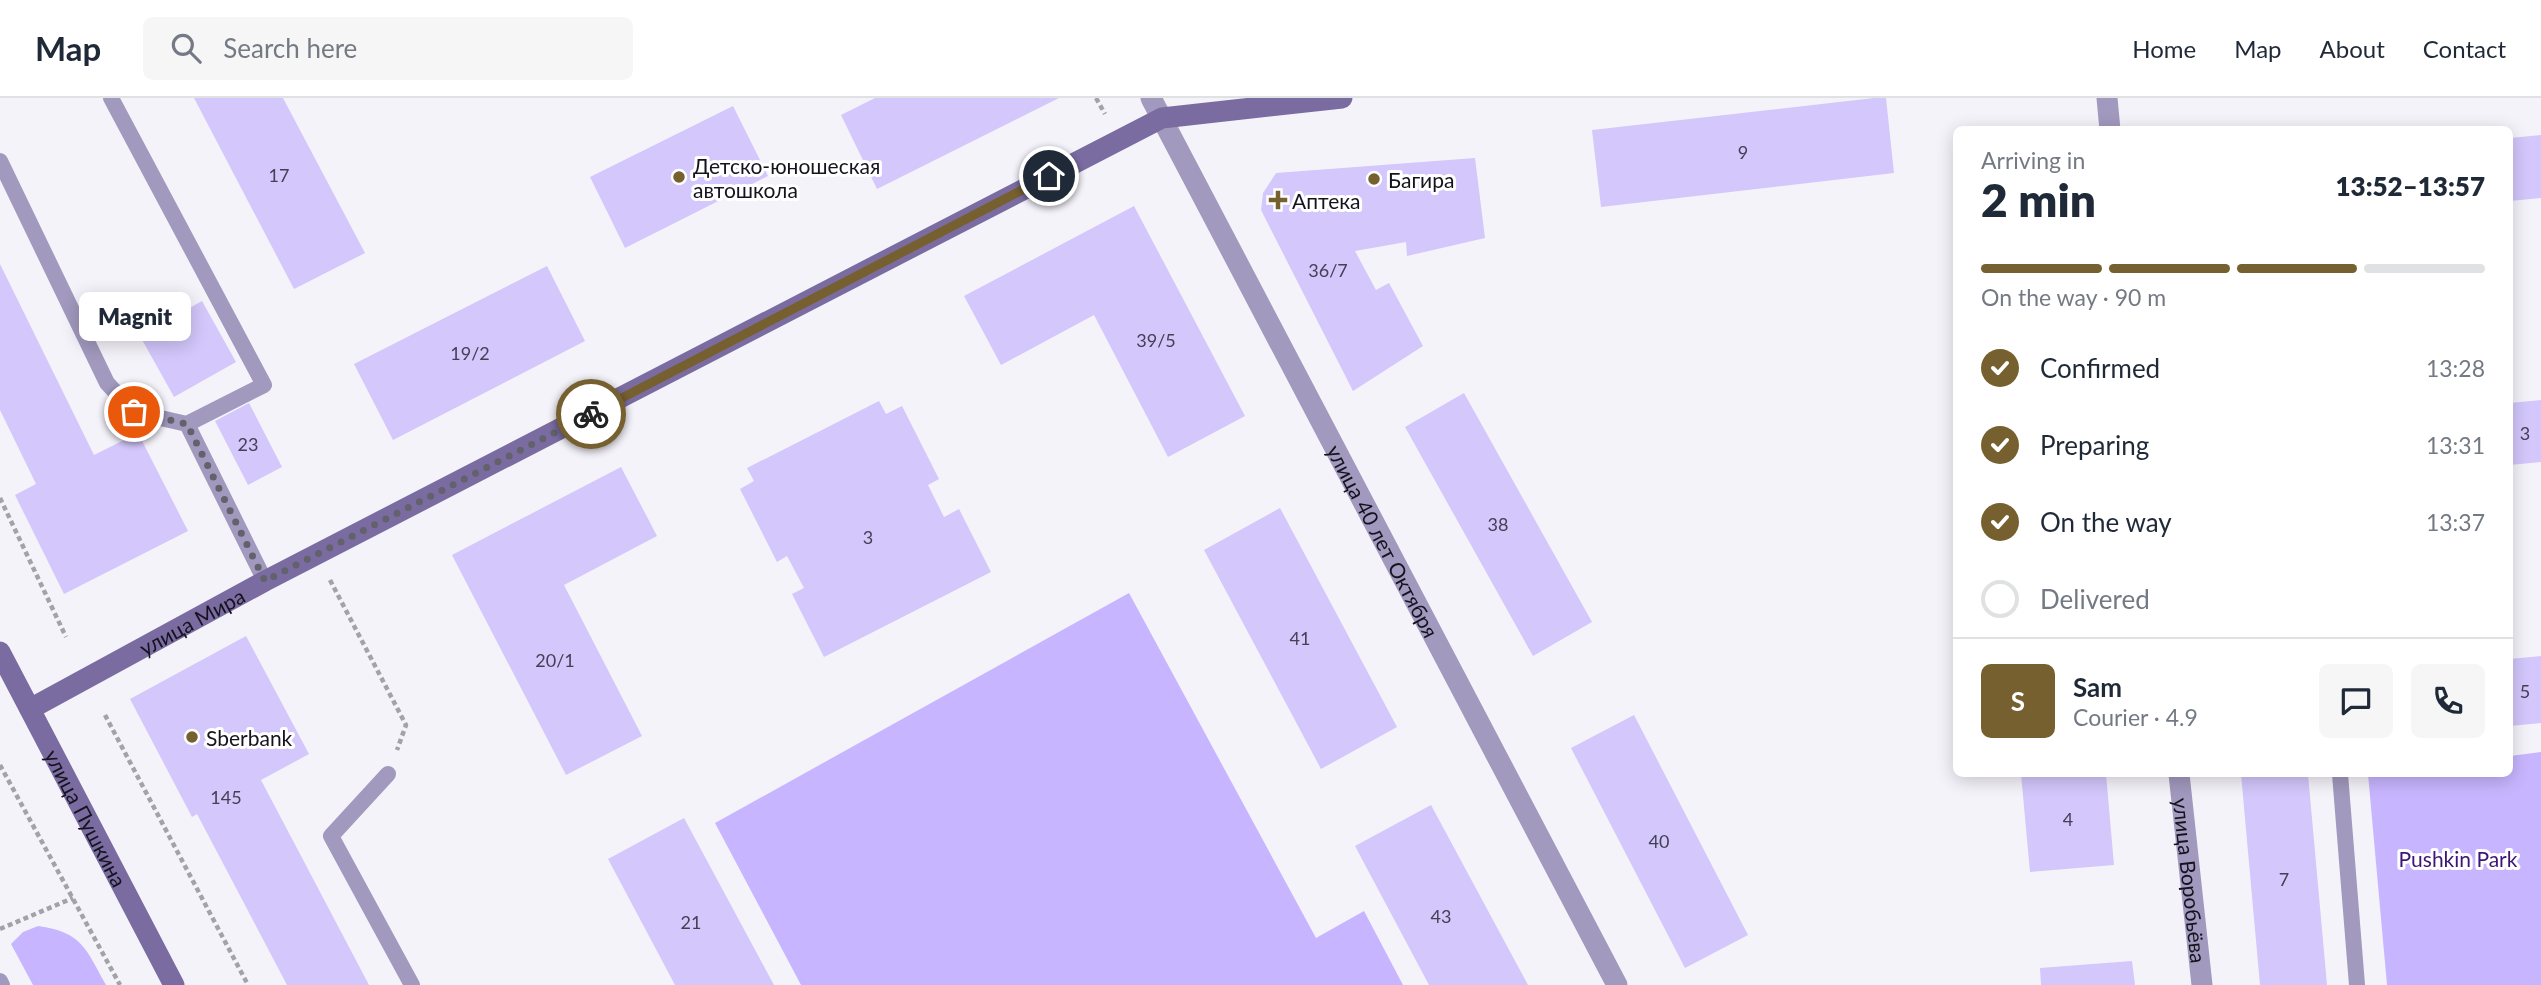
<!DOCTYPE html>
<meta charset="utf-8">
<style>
body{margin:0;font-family:Lato,sans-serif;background:#f6f6f7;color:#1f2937;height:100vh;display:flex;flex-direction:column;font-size:26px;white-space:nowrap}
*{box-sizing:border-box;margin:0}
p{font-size:23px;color:#747a83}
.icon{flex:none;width:38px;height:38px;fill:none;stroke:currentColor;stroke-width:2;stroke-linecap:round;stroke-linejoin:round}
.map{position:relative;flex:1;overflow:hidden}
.drawer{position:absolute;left:1953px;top:28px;width:560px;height:651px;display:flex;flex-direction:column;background:#fff;border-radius:10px;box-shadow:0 4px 18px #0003}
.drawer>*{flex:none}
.pin{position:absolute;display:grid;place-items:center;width:60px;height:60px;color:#fff;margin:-30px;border:4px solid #fff;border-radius:50%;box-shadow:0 2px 7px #0007}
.courier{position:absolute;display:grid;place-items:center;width:70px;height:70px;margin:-35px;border:5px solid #766030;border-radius:50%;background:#fff;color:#222;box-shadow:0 2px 9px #0007}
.bubble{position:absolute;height:49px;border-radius:10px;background:#fff;box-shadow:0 4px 18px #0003;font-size:23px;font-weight:800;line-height:49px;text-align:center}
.head em{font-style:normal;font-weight:800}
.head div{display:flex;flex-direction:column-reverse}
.head{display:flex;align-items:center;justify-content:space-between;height:119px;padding:0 28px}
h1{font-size:46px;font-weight:800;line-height:52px}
.bar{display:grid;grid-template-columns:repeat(4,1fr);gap:10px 7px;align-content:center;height:84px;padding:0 28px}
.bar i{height:9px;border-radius:5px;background:#e0e1e3}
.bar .on{background:#766030}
.bar p{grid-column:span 4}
.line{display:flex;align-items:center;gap:18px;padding:0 28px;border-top:2px solid #e0e1e3}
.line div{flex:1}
.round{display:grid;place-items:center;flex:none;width:74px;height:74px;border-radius:10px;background:#f6f6f7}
ol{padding:0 28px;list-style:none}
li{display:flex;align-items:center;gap:21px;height:77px}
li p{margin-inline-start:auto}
li .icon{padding:7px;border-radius:50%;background:#766030;color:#fff;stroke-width:4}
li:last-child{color:#747a83}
li i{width:38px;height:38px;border:4px solid #e0e1e3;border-radius:50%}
header{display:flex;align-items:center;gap:42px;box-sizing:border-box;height:98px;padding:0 35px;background:#fff;border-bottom:2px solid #e0e1e3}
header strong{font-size:33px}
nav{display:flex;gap:38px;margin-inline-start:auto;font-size:24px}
.search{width:490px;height:63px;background:#f6f6f7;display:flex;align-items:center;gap:18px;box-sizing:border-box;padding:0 24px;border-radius:10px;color:#747a83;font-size:26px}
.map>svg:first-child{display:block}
.green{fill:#c8b5ff}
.building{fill:#d3c7fb}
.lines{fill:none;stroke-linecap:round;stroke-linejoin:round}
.path{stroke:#a3a1a9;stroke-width:4.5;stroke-dasharray:5 3.5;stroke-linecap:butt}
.lane{stroke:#a199be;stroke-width:16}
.street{stroke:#a199be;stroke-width:21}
.secondary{stroke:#7a6ca1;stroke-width:21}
.done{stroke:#63616b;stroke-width:7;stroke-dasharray:0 12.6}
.route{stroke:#766030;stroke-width:9}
.poi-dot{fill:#766030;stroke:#fff;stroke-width:2.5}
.labels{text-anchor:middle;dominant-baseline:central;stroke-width:6;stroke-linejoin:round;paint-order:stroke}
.number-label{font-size:18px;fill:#444055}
.poi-label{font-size:21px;fill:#15131e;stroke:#fff;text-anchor:start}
.street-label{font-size:21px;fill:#15131e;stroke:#fff}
.park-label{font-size:21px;fill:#3e1577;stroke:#fff}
</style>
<header>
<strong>Map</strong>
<div class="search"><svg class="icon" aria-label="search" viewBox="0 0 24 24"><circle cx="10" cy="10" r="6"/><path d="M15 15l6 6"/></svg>Search here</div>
<nav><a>Home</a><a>Map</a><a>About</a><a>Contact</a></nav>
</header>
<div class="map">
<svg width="2541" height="887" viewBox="0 0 2541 887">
<rect width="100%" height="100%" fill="#f5f3fa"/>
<path class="green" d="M 1129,495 L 1316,840 L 1364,813 L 1403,887 L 801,887 L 715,725 Z
M 2541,654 L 2541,887 L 2387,887 L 2368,676 L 2510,676 L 2510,658 Z
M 38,828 C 82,834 86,851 106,887 L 33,887 L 11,846 L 23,834 Z"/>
<path class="building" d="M 194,0 L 283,0 L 365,155 L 294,191 Z
M 875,0 L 1059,0 L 877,91 L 841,17 Z
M 1874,0 L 1886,0 L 1894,75 L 1601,109 L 1592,32 Z
M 733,8 L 768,78 L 625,150 L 590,79 Z
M 2541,37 L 2541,100 L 2510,103 L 2510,40 Z
M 1475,60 L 1485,140 L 1407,158 L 1406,144 L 1355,153 L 1376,192 L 1389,185 L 1423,248 L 1353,293 L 1261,112 L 1263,95 L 1276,75 Z
M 1134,108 L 1245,318 L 1168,359 L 1094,217 L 1001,267 L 964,198 Z
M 0,166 L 94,357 L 138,335 L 188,433 L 64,496 L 15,397 L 36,386 L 0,312 Z
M 547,168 L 585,243 L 393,342 L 354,266 Z
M 202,203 L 236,264 L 174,299 L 140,238 Z
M 1464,295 L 1592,524 L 1533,558 L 1405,329 Z
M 2541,302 L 2541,364 L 2510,367 L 2510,305 Z
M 879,303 L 886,316 L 902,308 L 939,381 L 928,387 L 944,419 L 959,411 L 991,474 L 824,559 L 792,496 L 804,490 L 787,458 L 777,464 L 740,391 L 754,383 L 747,370 Z
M 249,305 L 282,369 L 248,387 L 215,323 Z
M 621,369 L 657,438 L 564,487 L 642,638 L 566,677 L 452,457 Z
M 1280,410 L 1397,629 L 1321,671 L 1204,452 Z
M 246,538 L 309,656 L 261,682 L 369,887 L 287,887 L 197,716 L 192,719 L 130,601 Z
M 2541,558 L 2541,625 L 2510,628 L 2510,561 Z
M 1634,617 L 1748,837 L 1685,870 L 1571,650 Z
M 2021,676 L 2106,676 L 2114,767 L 2030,774 Z
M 2241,676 L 2308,676 L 2327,887 L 2260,887 Z
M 1431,707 L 1528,887 L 1429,887 L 1355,748 Z
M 684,720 L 774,887 L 675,887 L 608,761 Z
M 2132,863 L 2135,887 L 2041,887 L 2040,870 Z"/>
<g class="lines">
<path class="path" d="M 1096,0 L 1105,16
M 0,400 L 66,539
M 330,482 L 406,627 L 397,652
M 105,617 L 248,887
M 0,667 L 120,887
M 0,831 L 73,800"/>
<path class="lane" d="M 111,0 L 264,287 L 187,326
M 0,63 L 107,285 L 134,314 L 187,326 L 265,483
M 388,676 L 331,738 L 412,887
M 2340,676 L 2357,887
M 0,883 L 2,887"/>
<g class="street">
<path id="s1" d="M 1151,0 L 1617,887"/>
<path d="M 2107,0 L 2110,32"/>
<path id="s2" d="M 2179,676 L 2202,887"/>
</g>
<g class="secondary">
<path id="s3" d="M 0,554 L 174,887"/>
<path id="s4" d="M 30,611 L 265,483 L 1162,20 L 1342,0"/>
</g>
</g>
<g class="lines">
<path class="done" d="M 134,314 L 187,326 L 265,483 L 591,316"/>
<path class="route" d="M 591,316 L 1049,78"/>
</g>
<g class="poi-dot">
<circle cx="679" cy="79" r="7"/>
<circle cx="1374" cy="81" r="7"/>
<path d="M1274.5 91.5h7v7h7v7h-7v7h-7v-7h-7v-7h7z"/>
<circle cx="192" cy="639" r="7"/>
</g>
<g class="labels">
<g class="number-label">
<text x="1743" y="54">9</text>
<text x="279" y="77">17</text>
<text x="1328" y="172">36/7</text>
<text x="1156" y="242">39/5</text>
<text x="470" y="255">19/2</text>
<text x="2525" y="335">3</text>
<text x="248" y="346">23</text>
<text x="1498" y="426">38</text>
<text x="868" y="439">3</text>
<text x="1300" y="540">41</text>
<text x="555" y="562">20/1</text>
<text x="2525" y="593">5</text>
<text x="226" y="699">145</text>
<text x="2068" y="721">4</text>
<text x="1659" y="743">40</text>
<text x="2284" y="781">7</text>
<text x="1441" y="818">43</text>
<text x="691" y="824">21</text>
</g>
<g class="poi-label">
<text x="693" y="67">Детско-юношеская<tspan x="693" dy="24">автошкола</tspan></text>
<text x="1388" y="81">Багира</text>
<text x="1292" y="102">Аптека</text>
<text x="206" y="639">Sberbank</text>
</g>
<g class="street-label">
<text stroke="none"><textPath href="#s1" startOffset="500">улица 40 лет Октября</textPath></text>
<text stroke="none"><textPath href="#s4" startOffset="184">улица Мира</textPath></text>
<text stroke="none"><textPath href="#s3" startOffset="187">улица Пушкина</textPath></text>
<text stroke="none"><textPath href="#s2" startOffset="107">улица Воробьёва</textPath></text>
</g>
<g class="park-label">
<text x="2458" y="760">Pushkin Park</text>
</g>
</g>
</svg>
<div class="pin" style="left:134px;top:314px;background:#ea580c"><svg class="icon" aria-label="bag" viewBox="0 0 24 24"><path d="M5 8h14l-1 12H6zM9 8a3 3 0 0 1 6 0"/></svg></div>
<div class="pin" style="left:1049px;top:78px;background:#1f2937"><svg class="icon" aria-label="home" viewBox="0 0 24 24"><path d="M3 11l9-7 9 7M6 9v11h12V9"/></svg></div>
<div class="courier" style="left:591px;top:316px"><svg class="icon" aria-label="bike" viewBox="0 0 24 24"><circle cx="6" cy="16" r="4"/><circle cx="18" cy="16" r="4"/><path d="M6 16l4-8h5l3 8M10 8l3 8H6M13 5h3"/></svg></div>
<div class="bubble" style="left:79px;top:194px;width:112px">Magnit</div>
<section class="drawer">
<div class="head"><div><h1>2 min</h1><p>Arriving in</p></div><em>13:52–13:57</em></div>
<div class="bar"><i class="on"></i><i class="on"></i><i class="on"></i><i></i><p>On the way · 90 m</p></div>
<ol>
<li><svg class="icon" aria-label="check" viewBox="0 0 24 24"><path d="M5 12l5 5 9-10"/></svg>Confirmed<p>13:28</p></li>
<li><svg class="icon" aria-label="check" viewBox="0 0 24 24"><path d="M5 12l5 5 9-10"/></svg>Preparing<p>13:31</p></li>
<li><svg class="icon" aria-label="check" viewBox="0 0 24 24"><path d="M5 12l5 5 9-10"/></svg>On the way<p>13:37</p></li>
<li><i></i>Delivered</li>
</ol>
<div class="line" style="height:126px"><b class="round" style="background:#766030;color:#fff">S</b><div><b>Sam</b><p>Courier · 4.9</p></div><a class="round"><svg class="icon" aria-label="chat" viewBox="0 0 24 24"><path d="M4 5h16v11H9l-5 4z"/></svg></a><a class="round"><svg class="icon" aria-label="phone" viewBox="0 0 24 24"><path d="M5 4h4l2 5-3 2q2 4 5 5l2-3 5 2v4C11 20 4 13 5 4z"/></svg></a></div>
</section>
</div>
